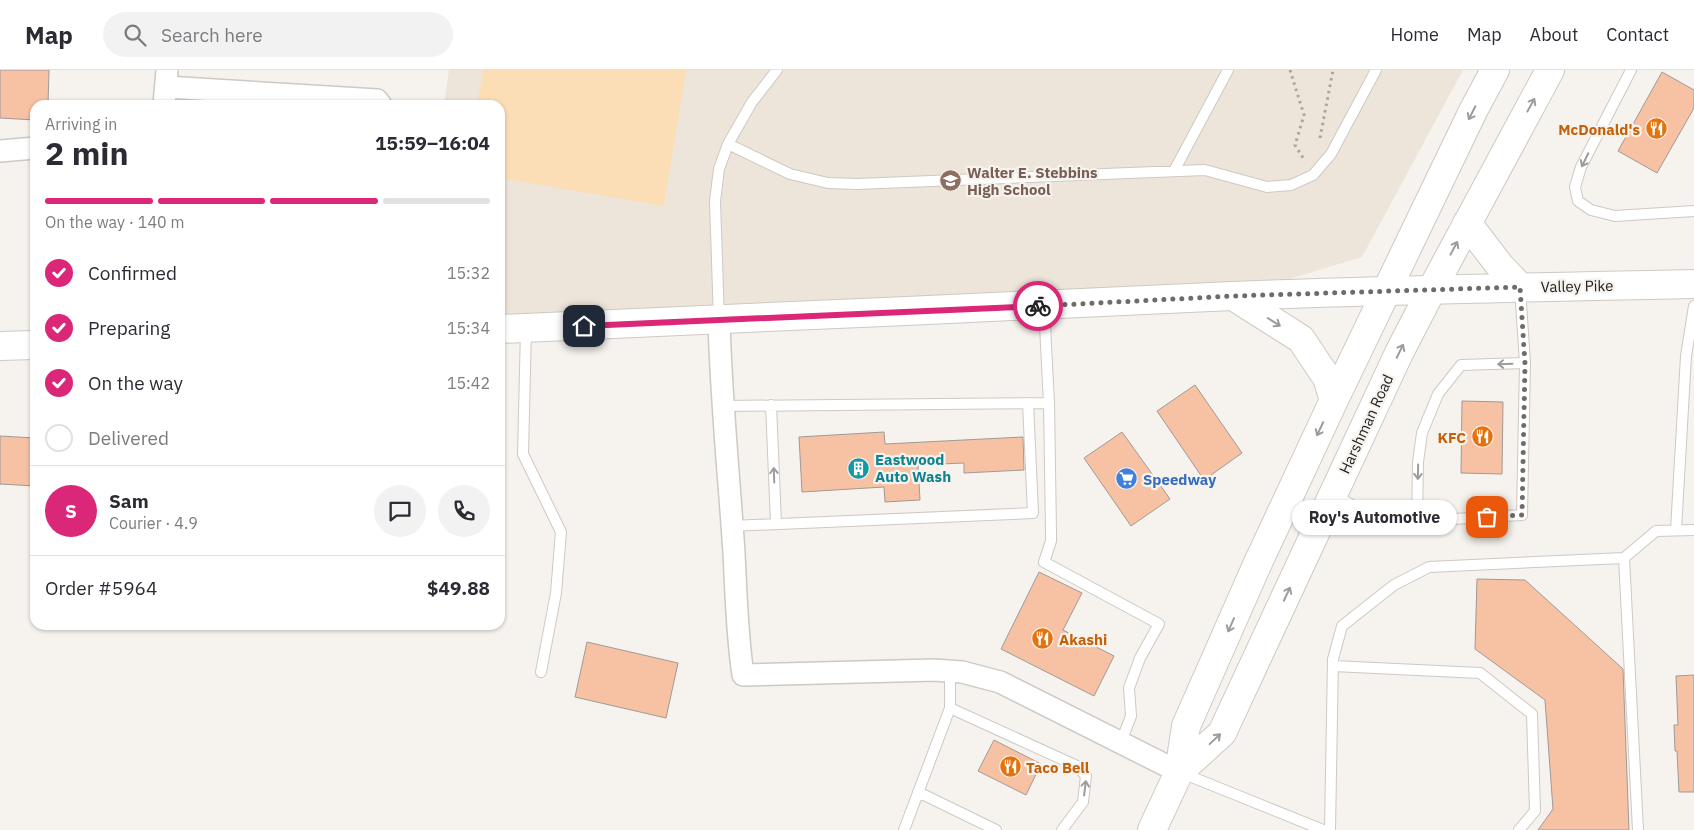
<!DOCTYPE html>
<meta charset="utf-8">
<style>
body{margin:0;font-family:"IBM Plex Sans",sans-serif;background:#f2f2f3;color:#2b2b33;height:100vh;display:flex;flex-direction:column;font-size:19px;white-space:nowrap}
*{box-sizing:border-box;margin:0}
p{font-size:16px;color:#7c7c81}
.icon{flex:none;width:28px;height:28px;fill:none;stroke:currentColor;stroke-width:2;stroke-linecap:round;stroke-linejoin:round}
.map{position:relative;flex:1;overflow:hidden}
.panel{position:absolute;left:30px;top:30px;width:475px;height:530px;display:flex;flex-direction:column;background:#fff;border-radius:15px;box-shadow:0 1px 4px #0004}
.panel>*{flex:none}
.pin{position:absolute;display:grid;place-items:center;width:42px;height:42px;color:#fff;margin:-21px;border-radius:10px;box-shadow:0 2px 8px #0006}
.courier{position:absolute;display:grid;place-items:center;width:50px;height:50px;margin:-25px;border:4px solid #db2777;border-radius:50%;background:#fff;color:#222;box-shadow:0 1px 6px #0007}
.bubble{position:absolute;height:35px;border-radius:18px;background:#fff;box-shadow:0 1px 4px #0004;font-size:16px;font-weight:700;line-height:35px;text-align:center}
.overview em{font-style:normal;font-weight:700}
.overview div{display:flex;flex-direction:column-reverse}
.overview{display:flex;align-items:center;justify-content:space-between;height:85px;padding:0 15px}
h1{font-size:32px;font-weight:700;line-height:38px}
.bar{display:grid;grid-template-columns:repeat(4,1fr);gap:8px 5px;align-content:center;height:60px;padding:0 15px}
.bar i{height:6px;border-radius:4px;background:#e1e1e2}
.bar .current{background:#db2777}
.bar p{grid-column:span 4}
.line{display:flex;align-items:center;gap:12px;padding:0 15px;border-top:1px solid #e1e1e2}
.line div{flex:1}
.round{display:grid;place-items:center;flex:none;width:52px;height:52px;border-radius:26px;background:#f2f2f3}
ol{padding:0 15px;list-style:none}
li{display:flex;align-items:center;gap:15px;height:55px}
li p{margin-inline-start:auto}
li .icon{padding:5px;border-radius:50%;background:#db2777;color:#fff;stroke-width:4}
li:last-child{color:#7c7c81}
li i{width:28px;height:28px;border:2px solid #e1e1e2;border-radius:50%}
header{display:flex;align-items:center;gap:30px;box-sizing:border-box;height:70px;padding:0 25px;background:#fff;border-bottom:1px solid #e1e1e2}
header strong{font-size:24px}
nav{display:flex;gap:28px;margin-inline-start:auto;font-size:18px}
.search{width:350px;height:45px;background:#f2f2f3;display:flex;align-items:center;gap:12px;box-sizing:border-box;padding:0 18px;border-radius:28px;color:#7c7c81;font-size:19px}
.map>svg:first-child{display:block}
.built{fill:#ede5d9}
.green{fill:#fbdeb5}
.building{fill:#f7c1a4;stroke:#a09a97}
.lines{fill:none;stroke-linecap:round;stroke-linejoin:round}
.lane-casing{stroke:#cdc9c4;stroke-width:12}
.street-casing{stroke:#cdc9c4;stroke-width:24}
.secondary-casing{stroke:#cdc9c4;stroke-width:30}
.primary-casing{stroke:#cdc9c4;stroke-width:30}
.path{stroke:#a9a6a2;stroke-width:3;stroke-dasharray:2.5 4;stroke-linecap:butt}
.lane{stroke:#fff;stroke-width:10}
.street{stroke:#fff;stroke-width:21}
.secondary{stroke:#fff;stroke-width:28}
.primary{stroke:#fff;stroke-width:28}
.oneway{stroke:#9c9c9b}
.done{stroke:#6e6b68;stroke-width:5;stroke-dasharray:0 9}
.route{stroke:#db2777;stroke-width:6}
.labels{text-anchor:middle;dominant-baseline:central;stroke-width:4.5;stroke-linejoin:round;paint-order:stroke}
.food-label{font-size:15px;font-weight:bold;fill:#c56008;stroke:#f6f2ed;text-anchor:end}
.education-label{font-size:15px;font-weight:bold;fill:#785e54;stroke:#f6f2ed;text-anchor:start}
.street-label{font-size:15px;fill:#242220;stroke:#f6f2ed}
.culture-label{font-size:15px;font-weight:bold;fill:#0d838f;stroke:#f6f2ed;text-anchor:start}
.shop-label{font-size:15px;font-weight:bold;fill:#366cbe;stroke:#f6f2ed;text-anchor:start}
</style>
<header>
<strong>Map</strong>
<div class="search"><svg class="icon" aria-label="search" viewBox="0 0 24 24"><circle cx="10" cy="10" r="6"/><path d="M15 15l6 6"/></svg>Search here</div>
<nav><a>Home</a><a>Map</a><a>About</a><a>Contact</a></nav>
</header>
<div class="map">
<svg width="1694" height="760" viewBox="0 0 1694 760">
<rect width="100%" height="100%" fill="#f6f2ed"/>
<path class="built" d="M 449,0 L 1463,0 L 1362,187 L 1233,226 L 500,259 L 500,35 L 444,35 Z"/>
<path class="green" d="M 483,0 L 686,0 L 664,136 L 500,108 L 500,35 L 477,35 Z"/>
<path class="building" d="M 0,0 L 49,0 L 48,35 L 35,35 L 35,50 L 0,48 Z
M 1662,2 L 1694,20 L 1694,38 L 1657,103 L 1618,81 Z
M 1195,315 L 1242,383 L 1204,410 L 1157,341 Z
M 1462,331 L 1503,332 L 1502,404 L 1461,403 Z
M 884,362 L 885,374 L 1023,367 L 1024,400 L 964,403 L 964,393 L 918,395 L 920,430 L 885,432 L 884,417 L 802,422 L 799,367 Z
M 1122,362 L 1170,429 L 1131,456 L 1084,388 Z
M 0,366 L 35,368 L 35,416 L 0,414 Z
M 1039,502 L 1082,523 L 1063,560 L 1114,586 L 1094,626 L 1001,579 Z
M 1477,509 L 1525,510 L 1623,599 L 1629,760 L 1538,760 L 1553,739 L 1545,630 L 1475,579 Z
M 587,572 L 678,593 L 666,648 L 575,627 Z
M 1694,605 L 1694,722 L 1679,722 L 1677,681 L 1675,681 L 1674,655 L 1678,655 L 1676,606 Z
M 994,670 L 1041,694 L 1026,725 L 978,701 Z"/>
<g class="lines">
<defs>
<path id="lane" d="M 1631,0 L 1581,97 L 1575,117 L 1578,131 L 1591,140 L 1615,146 L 1694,141
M 728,74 L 790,104 L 828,113 L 857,114 L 1205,100 L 1267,117 L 1291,115 L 1313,105 L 1331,84 L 1376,0
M 1174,101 L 1228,0
M 1520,218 L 1525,293
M 1044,236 L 1049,333 L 1051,462 L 1051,471 L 1044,492 L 1159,554 L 1140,588 L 1129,618 L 1131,646 L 1121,672
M 719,250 L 715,131 L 719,99 L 728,74 L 752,32 L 777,0
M 526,259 L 523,384 L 561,462 L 556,523 L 541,602
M 771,335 L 776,453
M 723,336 L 1049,333
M 1334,425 L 1385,453 L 1522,445 L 1525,293 L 1461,295 L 1438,324 L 1422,363 L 1418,392 L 1417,451
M 731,456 L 1033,443 L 1028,333
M 1676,460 L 1686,286 L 1694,236
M 1333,596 L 1480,603 L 1532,644 L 1535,741 L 1519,760
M 950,638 L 1077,696 L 1086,706 L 1083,732 L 1062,760
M 1182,703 L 1323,760
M 918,722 L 996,760
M 904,760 L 950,638 L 950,601
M 1330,760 L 1333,589 L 1342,556 L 1394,515 L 1429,497 L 1624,488
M 1638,760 L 1624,488 L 1656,461 L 1694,460"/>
<path id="street" d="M 166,17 L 377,30 L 381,35
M 164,35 L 167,0
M 0,81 L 35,78
M 719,251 C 721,329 729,406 734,483 C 736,524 737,565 743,605 L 934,600 L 962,602 L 1000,612 L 1179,702"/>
<path id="secondary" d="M 500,259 C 744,250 988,236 1232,226 C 1386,220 1540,217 1694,214
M 0,276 L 35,275"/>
<path id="primary" d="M 1467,153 L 1500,196 L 1520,217
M 1233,226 L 1301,269 L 1327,308 L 1334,330
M 1179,702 L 1222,663 L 1399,283 L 1431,221 L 1550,0
M 1152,760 L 1179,702 L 1186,656 L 1257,495 L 1334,330 L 1473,41 L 1495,0"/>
</defs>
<use href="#lane" class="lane-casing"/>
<use href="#street" class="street-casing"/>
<use href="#secondary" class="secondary-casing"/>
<use href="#primary" class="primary-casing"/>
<path class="path" d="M 1290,0 L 1304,45 L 1295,75 L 1305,91
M 1320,68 L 1333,0"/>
<use href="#lane" class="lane"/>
<use href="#street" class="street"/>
<use href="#secondary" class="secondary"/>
<use href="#primary" class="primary"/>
</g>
<defs><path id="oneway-shaft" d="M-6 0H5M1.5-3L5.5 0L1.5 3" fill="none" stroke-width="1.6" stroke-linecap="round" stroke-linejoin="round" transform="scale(1.25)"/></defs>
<g class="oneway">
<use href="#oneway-shaft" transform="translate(1531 35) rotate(-61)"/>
<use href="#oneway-shaft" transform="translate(1472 43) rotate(117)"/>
<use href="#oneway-shaft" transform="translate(1585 90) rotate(116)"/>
<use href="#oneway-shaft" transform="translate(1454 178) rotate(-62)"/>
<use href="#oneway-shaft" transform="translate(1274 252) rotate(32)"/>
<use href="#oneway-shaft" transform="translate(1400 281) rotate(-64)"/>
<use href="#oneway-shaft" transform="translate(1505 294) rotate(178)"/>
<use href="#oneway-shaft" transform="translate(1320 359) rotate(115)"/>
<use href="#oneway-shaft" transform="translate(1418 402) rotate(91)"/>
<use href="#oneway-shaft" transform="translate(774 405) rotate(-92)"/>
<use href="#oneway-shaft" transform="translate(1287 524) rotate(-65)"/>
<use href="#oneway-shaft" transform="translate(1231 555) rotate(114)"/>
<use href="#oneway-shaft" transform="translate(1215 669) rotate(-43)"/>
<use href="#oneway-shaft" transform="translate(1085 718) rotate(-83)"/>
</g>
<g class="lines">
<path class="done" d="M 1038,236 L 1233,226 L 1520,217 L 1525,294 L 1522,445 L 1487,447"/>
<path class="route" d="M 584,256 L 1038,236"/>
</g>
<defs>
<symbol id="restaurant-disc" viewBox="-11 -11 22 22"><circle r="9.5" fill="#e8710a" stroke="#f6f2ed"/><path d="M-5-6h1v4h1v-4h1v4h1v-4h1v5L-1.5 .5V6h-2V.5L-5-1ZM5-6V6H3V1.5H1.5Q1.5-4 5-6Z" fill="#fff"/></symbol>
<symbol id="school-disc" viewBox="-11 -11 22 22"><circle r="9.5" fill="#8d6e63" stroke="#f6f2ed"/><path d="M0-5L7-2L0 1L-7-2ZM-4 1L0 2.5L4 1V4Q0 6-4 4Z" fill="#fff"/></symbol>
<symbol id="building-disc" viewBox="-11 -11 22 22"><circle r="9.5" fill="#0f9aa8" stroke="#f6f2ed"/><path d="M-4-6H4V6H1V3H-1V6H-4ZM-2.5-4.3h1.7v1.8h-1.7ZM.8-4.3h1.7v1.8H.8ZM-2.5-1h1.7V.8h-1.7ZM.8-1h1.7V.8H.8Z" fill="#fff"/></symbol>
<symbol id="supermarket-disc" viewBox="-11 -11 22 22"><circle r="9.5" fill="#3f7fe0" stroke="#f6f2ed"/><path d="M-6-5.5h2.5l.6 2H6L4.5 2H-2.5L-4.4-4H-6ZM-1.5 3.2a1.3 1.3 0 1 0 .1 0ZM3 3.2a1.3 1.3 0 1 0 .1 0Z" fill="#fff"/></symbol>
</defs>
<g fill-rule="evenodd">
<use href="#restaurant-disc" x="1644" y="46" width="25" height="25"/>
<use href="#school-disc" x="938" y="98" width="25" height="25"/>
<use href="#restaurant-disc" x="1470" y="354" width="25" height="25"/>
<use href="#building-disc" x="846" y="386" width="25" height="25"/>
<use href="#supermarket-disc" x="1114" y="396" width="25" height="25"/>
<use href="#restaurant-disc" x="1030" y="556" width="25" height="25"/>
<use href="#restaurant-disc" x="998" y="684" width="25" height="25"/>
</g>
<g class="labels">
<g class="food-label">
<text x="1640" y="59">McDonald's</text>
<text x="1466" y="367">KFC</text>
<text x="1059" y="569" text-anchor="start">Akashi</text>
<text x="1026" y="697" text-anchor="start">Taco Bell</text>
</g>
<g class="education-label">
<text x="967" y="102">Walter E. Stebbins<tspan x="967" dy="17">High School</tspan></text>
</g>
<g class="street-label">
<text transform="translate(1577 216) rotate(-1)">Valley Pike</text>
<text transform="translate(1366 354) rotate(-65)">Harshman Road</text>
</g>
<g class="culture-label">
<text x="875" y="389">Eastwood<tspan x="875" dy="17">Auto Wash</tspan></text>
</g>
<g class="shop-label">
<text x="1143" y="409">Speedway</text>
</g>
</g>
</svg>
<div class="pin" style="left:1487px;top:447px;background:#ea580c"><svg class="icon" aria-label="bag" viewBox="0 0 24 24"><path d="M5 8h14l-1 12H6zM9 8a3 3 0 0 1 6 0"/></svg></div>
<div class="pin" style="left:584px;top:256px;background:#1f2937"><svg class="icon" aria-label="home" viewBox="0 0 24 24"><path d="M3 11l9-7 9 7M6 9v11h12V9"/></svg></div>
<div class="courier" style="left:1038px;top:236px"><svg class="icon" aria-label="bike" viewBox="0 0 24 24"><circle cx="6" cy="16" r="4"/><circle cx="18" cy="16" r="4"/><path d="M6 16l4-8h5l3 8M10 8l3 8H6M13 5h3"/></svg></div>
<div class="bubble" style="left:1292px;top:430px;width:165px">Roy's Automotive</div>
<section class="panel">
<div class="overview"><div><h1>2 min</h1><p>Arriving in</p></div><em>15:59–16:04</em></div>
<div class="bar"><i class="current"></i><i class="current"></i><i class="current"></i><i></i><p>On the way · 140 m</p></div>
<ol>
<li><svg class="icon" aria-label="check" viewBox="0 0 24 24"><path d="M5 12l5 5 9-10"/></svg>Confirmed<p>15:32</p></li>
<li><svg class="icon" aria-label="check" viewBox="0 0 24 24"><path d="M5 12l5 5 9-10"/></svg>Preparing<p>15:34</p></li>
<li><svg class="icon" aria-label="check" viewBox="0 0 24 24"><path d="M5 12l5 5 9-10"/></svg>On the way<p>15:42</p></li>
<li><i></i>Delivered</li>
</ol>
<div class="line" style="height:90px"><b class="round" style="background:#db2777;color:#fff">S</b><div><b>Sam</b><p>Courier · 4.9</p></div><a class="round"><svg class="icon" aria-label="chat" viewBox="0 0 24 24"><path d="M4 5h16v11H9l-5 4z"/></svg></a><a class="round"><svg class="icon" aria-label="phone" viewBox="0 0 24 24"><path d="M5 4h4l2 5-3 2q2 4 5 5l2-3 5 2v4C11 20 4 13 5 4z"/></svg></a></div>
<div class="line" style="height:65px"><div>Order #5964</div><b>$49.88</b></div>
</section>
</div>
